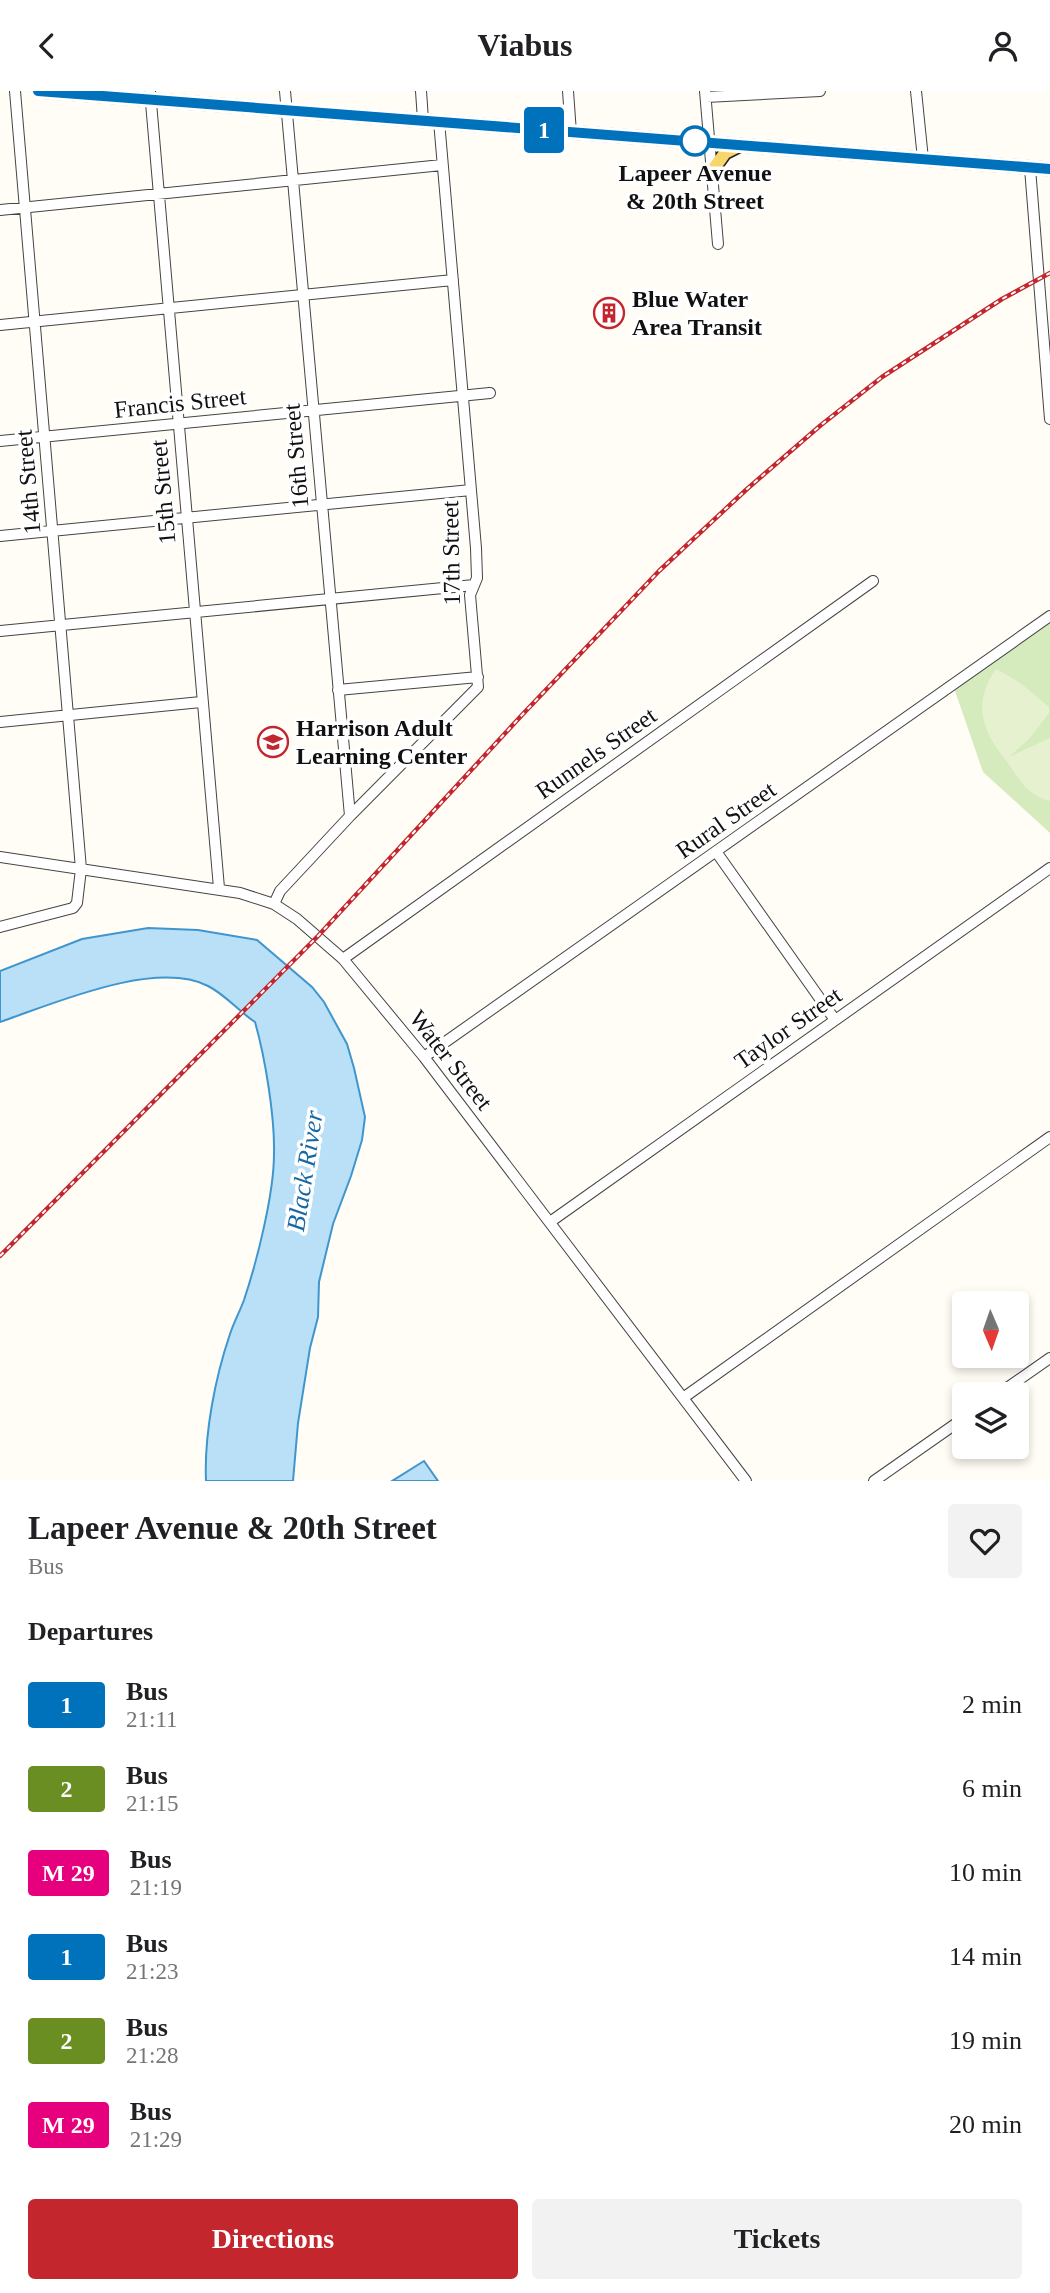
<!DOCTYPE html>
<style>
:root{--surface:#fff;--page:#f2f2f2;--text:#202124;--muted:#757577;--accent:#c4262e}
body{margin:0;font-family:"Times New Roman",serif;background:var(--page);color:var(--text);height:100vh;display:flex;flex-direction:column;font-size:26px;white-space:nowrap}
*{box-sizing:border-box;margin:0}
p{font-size:23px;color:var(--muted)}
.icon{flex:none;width:38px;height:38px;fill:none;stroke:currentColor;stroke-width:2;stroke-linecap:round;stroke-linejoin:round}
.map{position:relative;height:1390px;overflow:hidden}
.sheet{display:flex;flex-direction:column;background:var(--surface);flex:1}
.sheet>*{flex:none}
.badge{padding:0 14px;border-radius:5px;font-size:24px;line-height:46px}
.needle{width:46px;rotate:178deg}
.tools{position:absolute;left:952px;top:1200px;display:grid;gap:14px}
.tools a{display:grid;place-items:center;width:77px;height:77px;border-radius:7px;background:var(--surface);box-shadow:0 4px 10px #0003;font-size:35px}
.map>.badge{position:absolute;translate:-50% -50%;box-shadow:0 0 0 4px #fff}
h2{padding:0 28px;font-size:26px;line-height:63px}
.round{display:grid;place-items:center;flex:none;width:74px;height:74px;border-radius:7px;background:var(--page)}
.summary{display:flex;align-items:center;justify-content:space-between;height:119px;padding:0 28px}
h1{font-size:33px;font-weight:600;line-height:52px}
.action{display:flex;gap:14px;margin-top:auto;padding:14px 28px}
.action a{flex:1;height:80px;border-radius:7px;background:var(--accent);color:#fff;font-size:28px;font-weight:600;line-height:80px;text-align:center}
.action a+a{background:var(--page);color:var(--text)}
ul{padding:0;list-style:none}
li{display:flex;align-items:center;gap:21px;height:84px;padding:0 28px}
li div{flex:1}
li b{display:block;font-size:26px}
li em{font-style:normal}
li .badge{min-width:77px;font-weight:700;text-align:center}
header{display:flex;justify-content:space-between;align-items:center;height:91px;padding:0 28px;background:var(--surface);font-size:32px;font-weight:600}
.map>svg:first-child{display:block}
.green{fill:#d5ebbd}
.pitch{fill:#e6f2cf}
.water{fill:#b9e0f7;stroke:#3f96cf;stroke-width:2}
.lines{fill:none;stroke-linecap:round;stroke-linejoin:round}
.minor-casing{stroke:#444;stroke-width:12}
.major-casing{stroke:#222;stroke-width:15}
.minor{stroke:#fff;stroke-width:10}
.major{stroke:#f9d66b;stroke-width:12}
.rail-casing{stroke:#c4262e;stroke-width:4.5}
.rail{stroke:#fff;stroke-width:2;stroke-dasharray:5;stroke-linecap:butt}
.line-casing{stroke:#fff;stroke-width:16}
.line{stroke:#0072bc;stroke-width:10}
.stop-dot{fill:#fff;stroke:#0072bc;stroke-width:3.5}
.labels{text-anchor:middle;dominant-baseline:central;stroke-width:7;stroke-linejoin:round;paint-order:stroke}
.stop-label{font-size:24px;font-weight:bold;fill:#111;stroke:#fff}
.poi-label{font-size:24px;font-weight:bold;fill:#111;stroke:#fff;text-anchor:start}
.street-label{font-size:24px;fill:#111;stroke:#fff}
.water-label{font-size:26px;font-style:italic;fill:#1768a6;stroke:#fff}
</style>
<header><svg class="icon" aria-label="back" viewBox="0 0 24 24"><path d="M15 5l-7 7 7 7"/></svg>Viabus<svg class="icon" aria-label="person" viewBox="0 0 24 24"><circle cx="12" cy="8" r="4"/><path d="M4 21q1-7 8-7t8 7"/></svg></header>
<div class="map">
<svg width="1050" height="1390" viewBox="0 0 1050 1390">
<rect width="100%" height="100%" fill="#fffdf5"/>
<path class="green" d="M1050,528V742L983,681L954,597Z"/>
<path class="pitch" d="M996,578L1019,591L1049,616V622L1029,648L1009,666L1050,647V710C1023,702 1020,687 1004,667C981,638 973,611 996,578Z"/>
<path class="water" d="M148,837L198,839L257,849L312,896L324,911L347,953L354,977L365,1026L362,1049L351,1085L333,1133L319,1191L318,1226L310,1257L298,1332L293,1390H206C204,1344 215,1287 230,1243C234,1231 240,1220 244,1209C257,1170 274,1103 274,1063C275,1026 265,966 255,931C238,920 226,904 208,895C155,868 53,913 0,931V880L82,848Z
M424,1370L438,1390H392Z"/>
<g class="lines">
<g class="minor-casing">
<path id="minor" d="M150,0L219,797
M285,0L350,725
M421,0L423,29
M568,0L571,42
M705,0L718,153
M916,0L923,68
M706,6L820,0
M1030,77L1050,328
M0,119L442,74
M0,234L453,189
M0,350L490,302
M0,445L471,399
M0,540L474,494
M338,599L478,586
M0,631L201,611
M717,762L835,929
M0,766L240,802L274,813L297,828L343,868L424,966L746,1390
M274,813L280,800L350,725L478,596L470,504L477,487L476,457L439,30
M0,836L73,817L77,812L81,778L15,0
M343,868L873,490
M424,966L1050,525
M550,1131L1050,777
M997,1304L1050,1267
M683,1307L1050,1046
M874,1390L964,1327"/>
</g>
<g class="major-casing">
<path id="major" d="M38,0L1050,78
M712,80L725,62L739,55"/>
</g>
<use href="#minor" class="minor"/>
<use href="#major" class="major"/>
<g class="rail-casing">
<path id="rail" d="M0,1165L318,845L522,624L659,480L747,398L821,334L882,286L1002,208L1050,182"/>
</g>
<use href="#rail" class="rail"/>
</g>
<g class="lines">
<g class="line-casing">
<path id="line" d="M38,0L1050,78"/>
</g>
<use href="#line" class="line"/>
</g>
<defs>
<g id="building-ring" transform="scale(1.575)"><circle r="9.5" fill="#fff" stroke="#c4262e" stroke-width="1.5"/><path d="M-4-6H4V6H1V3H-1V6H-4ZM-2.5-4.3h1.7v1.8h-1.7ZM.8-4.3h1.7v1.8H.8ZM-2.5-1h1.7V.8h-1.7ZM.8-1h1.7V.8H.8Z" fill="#c4262e"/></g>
<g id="school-ring" transform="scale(1.575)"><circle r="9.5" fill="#fff" stroke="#c4262e" stroke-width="1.5"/><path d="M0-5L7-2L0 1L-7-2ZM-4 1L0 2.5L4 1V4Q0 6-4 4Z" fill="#c4262e"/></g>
</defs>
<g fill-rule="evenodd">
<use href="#building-ring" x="609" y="222"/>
<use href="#school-ring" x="273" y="651"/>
</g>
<circle class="stop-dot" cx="695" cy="50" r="14"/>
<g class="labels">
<g class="stop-label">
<text x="695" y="82">Lapeer Avenue<tspan x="695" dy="28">&amp; 20th Street</tspan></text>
</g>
<g class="poi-label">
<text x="632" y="208">Blue Water<tspan x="632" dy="28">Area Transit</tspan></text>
<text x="296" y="637">Harrison Adult<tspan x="296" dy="28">Learning Center</tspan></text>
</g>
<g class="street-label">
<text transform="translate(180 312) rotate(-6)">Francis Street</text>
<text transform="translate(296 365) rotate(-95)">16th Street</text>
<text transform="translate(28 391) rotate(-95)">14th Street</text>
<text transform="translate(163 401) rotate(-95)">15th Street</text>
<text transform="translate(451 462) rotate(-91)">17th Street</text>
<text transform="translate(596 662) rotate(-35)">Runnels Street</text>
<text transform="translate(726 729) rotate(-35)">Rural Street</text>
<text transform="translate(788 937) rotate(-35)">Taylor Street</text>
<text transform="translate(451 969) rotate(52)">Water Street</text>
</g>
<g class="water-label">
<text transform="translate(305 1080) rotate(-81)">Black River</text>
</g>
</g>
</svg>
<div class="tools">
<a><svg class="needle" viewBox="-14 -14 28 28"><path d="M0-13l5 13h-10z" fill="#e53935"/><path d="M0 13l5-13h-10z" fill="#757577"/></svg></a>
<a><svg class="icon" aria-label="layers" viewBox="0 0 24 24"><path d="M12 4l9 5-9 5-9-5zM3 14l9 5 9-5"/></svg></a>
</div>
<b class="badge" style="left:544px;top:39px;background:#0072bc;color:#fff">1</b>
</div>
<section class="sheet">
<div class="summary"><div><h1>Lapeer Avenue &amp; 20th Street</h1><p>Bus</p></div><a class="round"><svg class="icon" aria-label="heart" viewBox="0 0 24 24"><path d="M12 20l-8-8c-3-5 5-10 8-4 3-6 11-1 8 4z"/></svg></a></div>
<h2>Departures</h2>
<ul>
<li><span class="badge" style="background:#0072bc;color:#fff">1</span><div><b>Bus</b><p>21:11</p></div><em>2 min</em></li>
<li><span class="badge" style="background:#6b8e23;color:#fff">2</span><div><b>Bus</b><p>21:15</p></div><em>6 min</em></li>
<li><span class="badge" style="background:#e6007e;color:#fff">M 29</span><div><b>Bus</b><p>21:19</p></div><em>10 min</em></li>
<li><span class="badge" style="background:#0072bc;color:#fff">1</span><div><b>Bus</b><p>21:23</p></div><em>14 min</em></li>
<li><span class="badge" style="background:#6b8e23;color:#fff">2</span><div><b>Bus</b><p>21:28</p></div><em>19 min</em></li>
<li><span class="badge" style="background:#e6007e;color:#fff">M 29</span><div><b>Bus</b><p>21:29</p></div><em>20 min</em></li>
</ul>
<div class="action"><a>Directions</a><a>Tickets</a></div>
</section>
